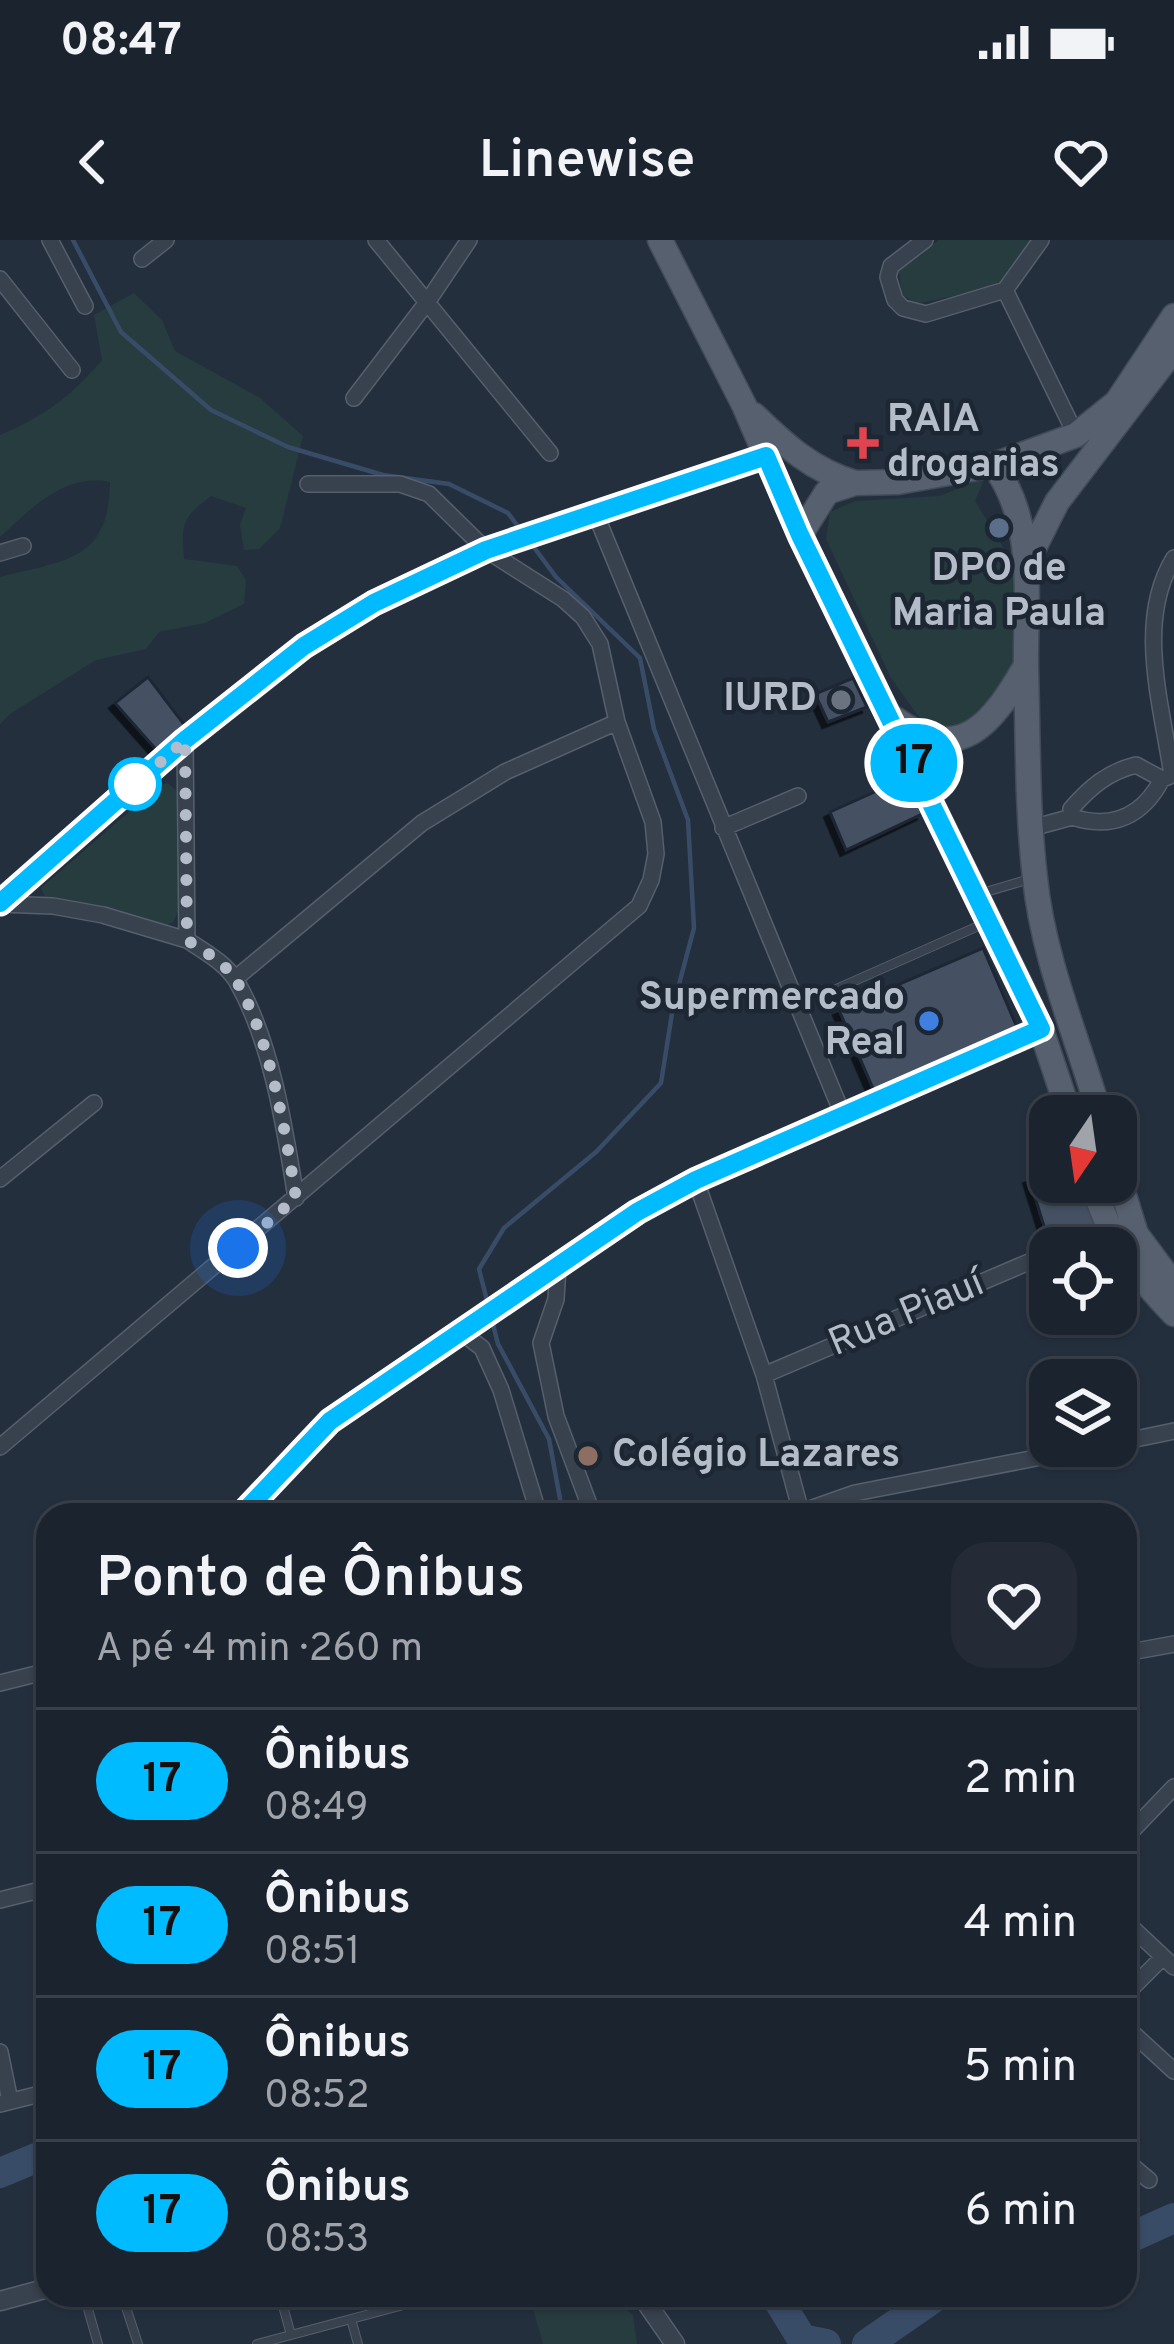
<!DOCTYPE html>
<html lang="pt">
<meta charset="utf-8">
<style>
:root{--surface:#1b232e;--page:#242b36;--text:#f1f3f6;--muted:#a0a4aa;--line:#39404a}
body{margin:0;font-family:Overpass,sans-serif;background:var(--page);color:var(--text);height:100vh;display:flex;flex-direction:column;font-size:45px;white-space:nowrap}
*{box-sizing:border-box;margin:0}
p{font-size:39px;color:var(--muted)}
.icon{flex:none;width:66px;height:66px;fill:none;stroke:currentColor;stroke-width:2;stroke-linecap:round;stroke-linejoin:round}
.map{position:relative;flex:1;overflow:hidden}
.sheet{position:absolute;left:36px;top:1263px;width:1101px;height:804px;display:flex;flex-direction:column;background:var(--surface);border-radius:36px;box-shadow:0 3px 9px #0004,0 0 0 3px var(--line)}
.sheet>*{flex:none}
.badge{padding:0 24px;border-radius:39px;font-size:42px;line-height:78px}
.needle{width:78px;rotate:193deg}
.fabs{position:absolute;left:1029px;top:855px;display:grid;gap:24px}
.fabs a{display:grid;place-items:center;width:108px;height:108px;border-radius:24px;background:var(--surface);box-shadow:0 3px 9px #0004,0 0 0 3px var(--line);font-size:60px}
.you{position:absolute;width:60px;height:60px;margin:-30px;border:9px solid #fff;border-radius:50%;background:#1a73e8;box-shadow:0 0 0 18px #1a73e833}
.map>.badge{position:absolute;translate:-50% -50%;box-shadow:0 0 0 6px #fff}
.round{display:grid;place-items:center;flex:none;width:126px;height:126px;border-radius:36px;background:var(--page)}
.overview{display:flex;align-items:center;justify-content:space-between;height:204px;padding:0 60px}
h1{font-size:57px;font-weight:600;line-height:90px}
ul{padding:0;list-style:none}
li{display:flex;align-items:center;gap:36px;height:144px;padding:0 60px;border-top:3px solid var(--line)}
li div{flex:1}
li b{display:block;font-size:45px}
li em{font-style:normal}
li .badge{min-width:132px;font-weight:700;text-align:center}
.status{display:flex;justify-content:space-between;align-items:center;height:84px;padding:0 60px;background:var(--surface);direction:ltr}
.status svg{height:33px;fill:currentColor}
header{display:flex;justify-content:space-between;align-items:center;height:156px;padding:0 60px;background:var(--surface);font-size:54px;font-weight:600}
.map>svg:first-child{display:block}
.green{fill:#263c3f}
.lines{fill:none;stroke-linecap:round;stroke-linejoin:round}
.stream{stroke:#394c67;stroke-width:4.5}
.river{stroke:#394c67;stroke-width:30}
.building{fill:#455162;stroke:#1f2835;stroke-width:3;filter:url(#shadow)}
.service-casing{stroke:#565f6c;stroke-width:10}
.minor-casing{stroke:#565f6c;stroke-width:18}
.tertiary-casing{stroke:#565f6c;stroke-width:21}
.primary-casing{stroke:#414a57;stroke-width:27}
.service{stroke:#38414e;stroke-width:8}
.minor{stroke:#38414e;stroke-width:15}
.tertiary{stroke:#38414e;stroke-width:18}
.primary{stroke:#56606e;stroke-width:24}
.line-casing{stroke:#fff;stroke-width:27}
.line{stroke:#0bf;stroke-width:18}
.walk{stroke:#b4bcc9;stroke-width:12;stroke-dasharray:0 21.6}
.health-dot{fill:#e0444e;stroke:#1d2633;stroke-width:4.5}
.service-dot{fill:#5c6f8a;stroke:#1d2633;stroke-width:4.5}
.worship-dot{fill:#6b7280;stroke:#1d2633;stroke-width:4.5}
.stop-dot{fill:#fff;stroke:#0bf;stroke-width:6}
.shop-dot{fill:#3f7fe0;stroke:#1d2633;stroke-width:4.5}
.education-dot{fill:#8d6e63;stroke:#1d2633;stroke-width:4.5}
.labels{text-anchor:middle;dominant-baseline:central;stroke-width:9;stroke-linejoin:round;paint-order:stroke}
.poi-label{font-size:39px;font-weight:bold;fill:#b4bcc9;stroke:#1d2633;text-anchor:start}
.street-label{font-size:39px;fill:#b4bcc9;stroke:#1d2633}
</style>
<div class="status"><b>08:47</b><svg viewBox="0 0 49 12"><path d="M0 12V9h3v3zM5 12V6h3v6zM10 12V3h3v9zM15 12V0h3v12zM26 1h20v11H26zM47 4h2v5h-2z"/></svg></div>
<header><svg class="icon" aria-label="back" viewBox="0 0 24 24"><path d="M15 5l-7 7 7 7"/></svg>Linewise<svg class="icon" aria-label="heart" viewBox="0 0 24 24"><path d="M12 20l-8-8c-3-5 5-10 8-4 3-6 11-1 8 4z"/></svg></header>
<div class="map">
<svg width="1174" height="2104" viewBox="0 0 1174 2104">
<defs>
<filter id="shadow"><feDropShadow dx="-5.5" dy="5.5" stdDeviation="0" flood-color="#0009"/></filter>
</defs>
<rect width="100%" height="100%" fill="#242f3e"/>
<path class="green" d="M939,0H1032L1007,38L995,47L916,64L902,54L899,31Z
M134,53L162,80L175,111L260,158L303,196L280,288L259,309L244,310L240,285L246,268L211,256C182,278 181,283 184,319L237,326L246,340L244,364L205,383L159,392L146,409L96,420L10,474L0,484V337C66,320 109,321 110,242C64,233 32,268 0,297V195C42,178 73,155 102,120L94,75Z
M985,237L975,261L1006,312L1022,313L1020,413L994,469L949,490L919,477L891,438L826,299L830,272L855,261L940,256Z
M168,543L180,554L179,670L173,682L162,688L115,671L74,661L46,660L41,648L160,545Z
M529,2055H608L633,2075L637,2104H543Z"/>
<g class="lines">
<path class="stream" d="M73,0L121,92L211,170L288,207L383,235L449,244L508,273L523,293
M530,302L556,337L640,418L654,489L688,580L694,688L673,767L661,843L596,912L504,988L479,1029L498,1104L549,1199L563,1275"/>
<path class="river" d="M0,1933L48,1913
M1125,2000L1174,1978
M775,2055L802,2099L826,2104
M867,2104L938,2055"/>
</g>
<path class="building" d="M148,437L189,491L160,514L115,463Z
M853,438L867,467L828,482L815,454Z
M908,537L922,574L846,610L830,572Z
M983,708L1019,792L875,853L839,770Z
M1050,932V942H1084L1097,985L1048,999L1029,938Z"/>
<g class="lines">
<g class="service-casing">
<path id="service" d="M979,654L1033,638
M825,754L983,684
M84,2055L98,2104
M122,2055L138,2104
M280,2055L291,2095
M351,2079L358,2104
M257,2104L441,2055"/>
</g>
<g class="minor-casing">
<path id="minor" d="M50,0L85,66
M376,0L550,213
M925,0L891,26L888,37L895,60L903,68L926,74L1005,50L1041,0
M142,19L166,0
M0,39L72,130
M1005,50L1076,195
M354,158L428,61L469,0
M596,275L844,878
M0,313L23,306
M185,500L187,700C204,711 227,724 237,742C272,803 285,889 296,958
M1172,535C1162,466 1135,381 1174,318
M1072,577C1113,590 1143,576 1162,539L1168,537
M723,588L798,556
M1032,588L1072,577L1071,569C1090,547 1108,532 1136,525L1162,539
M0,663L185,500L304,406L374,363L486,310L766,216
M0,664L53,666L103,675L187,700
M236,738L422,583L505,532L617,482
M0,939L94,863
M696,941L764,1135L801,1272
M1062,1008L1107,989
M558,1027L556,1059L541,1103L556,1176L593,1275
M461,1092L482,1108L501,1150L539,1275
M764,1135L1050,1013
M1116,1203L1174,1191
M0,1207L639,666L651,640L656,614L653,582L617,482L600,404L583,377L563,359L486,310L429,254L400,244H308
M801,1272L855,1253L1098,1206
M241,1275L330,1181L637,972L696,941L1041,789
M1125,1413L1174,1404
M0,1443L48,1431
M1125,1598L1174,1547
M0,1660L48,1648
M1125,1681L1174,1727
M1125,1755L1163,1717
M1125,1786L1174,1831
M0,1812L10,1861
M0,1864L48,1852
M1125,1920L1149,1940"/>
</g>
<g class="tertiary-casing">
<path id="tertiary" d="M641,2055L675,2104
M0,2061L48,2048"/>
</g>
<g class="primary-casing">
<path id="primary" d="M660,0L744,165L800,295L1020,744L1041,789L1070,876
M754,175C786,206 812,230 855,243
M994,225C1037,286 1025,358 1026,428C1028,498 1027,569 1035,638C1043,719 1078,799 1100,876
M800,295L827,252L855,243L898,242L994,225L1076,195L1117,162L1174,76
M1028,320L1057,262L1174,109
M895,479C961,527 993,482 1025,427
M1116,929L1136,994L1174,1045
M1092,942C1111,1002 1131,1029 1174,1074"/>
</g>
<use href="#service" class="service"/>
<use href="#minor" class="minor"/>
<use href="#tertiary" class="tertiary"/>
<use href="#primary" class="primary"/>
</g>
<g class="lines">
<g class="line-casing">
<path id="line" d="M0,663L185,500L304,406L374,363L486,310L766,216L800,295L1041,789L696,940L637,972L330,1181L241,1275"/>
</g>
<use href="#line" class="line"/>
<path class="walk" d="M135,544L124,555L185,500L187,700C204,711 227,724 237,742C271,801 285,891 296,958L238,1008"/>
</g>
<path class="health-dot" d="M857 185h12v12h12v12h-12v12h-12v-12h-12v-12h12z"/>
<circle class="service-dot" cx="999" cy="288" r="12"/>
<circle class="worship-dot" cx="841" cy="460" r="12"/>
<circle class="stop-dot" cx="135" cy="544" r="24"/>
<circle class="shop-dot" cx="929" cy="781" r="12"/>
<circle class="education-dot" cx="588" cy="1216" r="12"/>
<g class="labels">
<g class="poi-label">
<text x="887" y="181">RAIA<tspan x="887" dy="45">drogarias</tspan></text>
<text x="999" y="330" text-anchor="middle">DPO de<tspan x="999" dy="45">Maria Paula</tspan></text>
<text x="817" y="460" text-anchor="end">IURD</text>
<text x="905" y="759" text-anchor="end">Supermercado<tspan x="905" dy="45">Real</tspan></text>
<text x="612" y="1216">Colégio Lazares</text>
</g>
<g class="street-label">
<text transform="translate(907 1075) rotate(-23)">Rua Piauí</text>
</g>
</g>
</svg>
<div class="fabs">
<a><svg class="needle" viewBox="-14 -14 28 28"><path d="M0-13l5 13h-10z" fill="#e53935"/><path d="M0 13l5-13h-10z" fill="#a0a4aa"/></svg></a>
<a><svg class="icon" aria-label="locate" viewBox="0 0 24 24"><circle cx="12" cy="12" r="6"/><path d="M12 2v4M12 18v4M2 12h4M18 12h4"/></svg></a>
<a><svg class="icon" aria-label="layers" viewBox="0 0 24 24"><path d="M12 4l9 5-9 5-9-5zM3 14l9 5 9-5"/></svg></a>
</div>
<div class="you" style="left:238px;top:1008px"></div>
<b class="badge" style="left:914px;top:523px;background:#0bf;color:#111">17</b>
<section class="sheet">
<div class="overview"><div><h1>Ponto de Ônibus</h1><p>A pé · 4 min · 260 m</p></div><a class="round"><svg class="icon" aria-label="heart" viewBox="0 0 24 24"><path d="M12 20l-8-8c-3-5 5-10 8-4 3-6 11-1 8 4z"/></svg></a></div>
<ul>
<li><span class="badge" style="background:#0bf;color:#111">17</span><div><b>Ônibus</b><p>08:49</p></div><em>2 min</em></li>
<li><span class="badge" style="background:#0bf;color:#111">17</span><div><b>Ônibus</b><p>08:51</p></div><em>4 min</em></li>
<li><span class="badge" style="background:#0bf;color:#111">17</span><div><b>Ônibus</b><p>08:52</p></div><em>5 min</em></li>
<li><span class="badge" style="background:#0bf;color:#111">17</span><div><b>Ônibus</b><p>08:53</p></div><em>6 min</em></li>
</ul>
</section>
</div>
